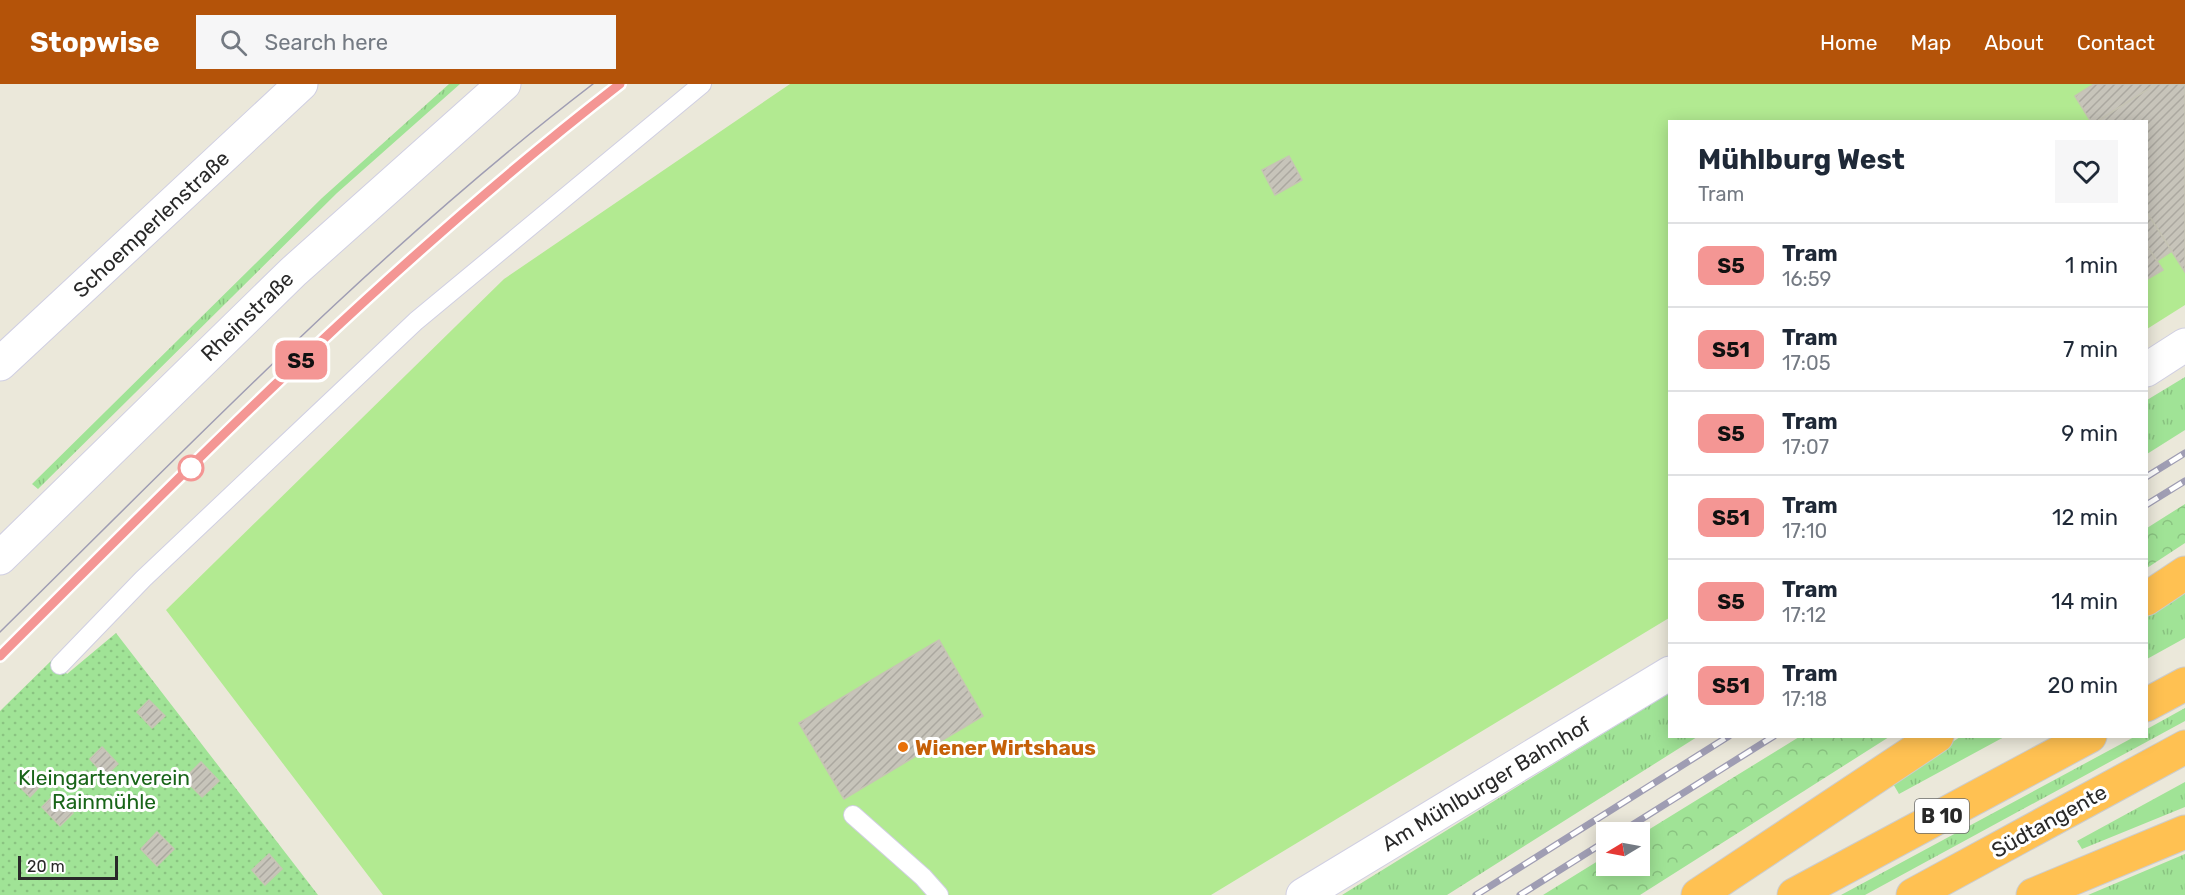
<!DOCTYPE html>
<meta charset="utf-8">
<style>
:root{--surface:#fff;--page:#f6f6f7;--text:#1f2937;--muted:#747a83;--line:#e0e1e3;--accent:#b45309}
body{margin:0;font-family:Rubik,sans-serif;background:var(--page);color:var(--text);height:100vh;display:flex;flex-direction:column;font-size:22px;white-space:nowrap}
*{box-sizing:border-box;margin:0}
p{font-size:20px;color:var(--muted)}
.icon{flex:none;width:33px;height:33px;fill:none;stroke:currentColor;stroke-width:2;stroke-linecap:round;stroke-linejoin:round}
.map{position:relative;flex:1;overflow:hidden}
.sheet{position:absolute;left:1668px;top:36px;width:480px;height:618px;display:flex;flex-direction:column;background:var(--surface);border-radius:0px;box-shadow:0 3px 15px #0003}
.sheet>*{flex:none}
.badge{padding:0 12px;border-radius:9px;font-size:21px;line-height:39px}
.needle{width:39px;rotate:260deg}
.tools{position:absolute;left:1596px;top:738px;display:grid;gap:12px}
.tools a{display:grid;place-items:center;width:54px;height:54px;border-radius:0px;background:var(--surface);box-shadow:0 3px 15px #0003;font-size:30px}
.scale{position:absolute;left:18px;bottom:15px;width:100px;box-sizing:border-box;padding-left:6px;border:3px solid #292929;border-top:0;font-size:16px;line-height:21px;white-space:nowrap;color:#292929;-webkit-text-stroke:4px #fff;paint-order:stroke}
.map>.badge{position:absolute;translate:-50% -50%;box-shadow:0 0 0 3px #fff}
.round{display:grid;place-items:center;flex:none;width:63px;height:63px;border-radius:0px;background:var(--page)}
.headline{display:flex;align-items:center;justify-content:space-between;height:102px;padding:0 30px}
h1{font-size:28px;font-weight:700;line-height:45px}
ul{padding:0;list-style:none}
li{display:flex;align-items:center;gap:18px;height:84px;padding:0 30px;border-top:2px solid var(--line)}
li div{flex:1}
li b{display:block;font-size:22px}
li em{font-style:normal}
li .badge{min-width:66px;font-weight:700;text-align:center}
header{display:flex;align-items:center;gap:36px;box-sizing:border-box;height:84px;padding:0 30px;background:var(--accent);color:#fff}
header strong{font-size:28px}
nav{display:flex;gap:33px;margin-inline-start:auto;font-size:21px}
.search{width:420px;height:54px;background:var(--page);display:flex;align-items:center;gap:15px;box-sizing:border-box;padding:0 21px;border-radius:0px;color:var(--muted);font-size:22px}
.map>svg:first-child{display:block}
.grass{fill:url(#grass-tufts)}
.forest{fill:url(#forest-crowns)}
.garden{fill:url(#garden-dots)}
.pitch{fill:#b2ea91}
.building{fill:url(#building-hatch);stroke:#c6c4b4;stroke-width:1.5}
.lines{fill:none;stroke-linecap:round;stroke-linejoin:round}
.lane-casing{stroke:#d0cfe2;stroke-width:20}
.street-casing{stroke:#d0cfe2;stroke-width:35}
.secondary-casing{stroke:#d0cfe2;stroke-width:35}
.highway-casing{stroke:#ccc;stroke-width:35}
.lane{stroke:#fff;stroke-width:18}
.street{stroke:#fff;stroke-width:33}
.secondary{stroke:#fff;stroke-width:33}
.highway{stroke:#ffc152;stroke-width:33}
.tram{stroke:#9f9db3;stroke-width:1.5}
.rail-casing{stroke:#9f9db3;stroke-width:7}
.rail{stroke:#fff;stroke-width:4.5;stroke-dasharray:14;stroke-linecap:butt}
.line-casing{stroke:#fff;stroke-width:14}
.line{stroke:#f49694;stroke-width:9}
.stop-dot{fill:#fff;stroke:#f49694;stroke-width:3}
.food-dot{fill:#e8710a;stroke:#fff;stroke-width:2}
.labels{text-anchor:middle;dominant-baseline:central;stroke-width:6;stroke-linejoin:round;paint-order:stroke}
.shield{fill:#fff;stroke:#696969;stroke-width:1.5}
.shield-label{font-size:20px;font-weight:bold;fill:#292929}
.street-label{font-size:21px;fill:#292929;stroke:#fff}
.food-label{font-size:21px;font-weight:bold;fill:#c56008;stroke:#fff;text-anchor:start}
.park-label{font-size:21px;fill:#196519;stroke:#fff}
</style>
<header>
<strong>Stopwise</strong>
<div class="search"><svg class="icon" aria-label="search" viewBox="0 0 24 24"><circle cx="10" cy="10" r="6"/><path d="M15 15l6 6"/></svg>Search here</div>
<nav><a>Home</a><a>Map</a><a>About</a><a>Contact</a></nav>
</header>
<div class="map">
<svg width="2185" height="811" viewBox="0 0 2185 811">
<defs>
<pattern id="grass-tufts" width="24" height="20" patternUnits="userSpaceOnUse" patternTransform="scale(1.5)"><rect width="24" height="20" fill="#a0e396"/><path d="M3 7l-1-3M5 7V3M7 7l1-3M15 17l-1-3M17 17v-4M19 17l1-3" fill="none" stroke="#8ac381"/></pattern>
<pattern id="forest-crowns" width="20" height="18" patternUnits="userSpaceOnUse" patternTransform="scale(1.5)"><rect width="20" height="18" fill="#a0e396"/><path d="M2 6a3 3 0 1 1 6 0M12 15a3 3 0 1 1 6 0" fill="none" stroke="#8ac381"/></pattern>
<pattern id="garden-dots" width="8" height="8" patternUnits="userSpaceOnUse" patternTransform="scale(1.5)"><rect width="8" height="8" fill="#a0e396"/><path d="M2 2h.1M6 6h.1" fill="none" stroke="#8ac381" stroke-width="1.8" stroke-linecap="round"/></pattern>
<pattern id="building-hatch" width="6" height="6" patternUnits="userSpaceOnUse" patternTransform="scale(1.5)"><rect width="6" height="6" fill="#c7c4ba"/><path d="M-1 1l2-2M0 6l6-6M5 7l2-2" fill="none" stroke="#aba8a0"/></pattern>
</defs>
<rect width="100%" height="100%" fill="#ebe8da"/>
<path class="grass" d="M449,0H460L337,109L38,405L32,400L322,114Z
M2185,293V346L2147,370V316Z
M2185,505V554L2147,575L2146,530Z
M1669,609L1670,652L1697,653L1447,811H1342Z
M2185,624V637L1865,811H1841L2134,653L2146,652L2147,645Z
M1960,653H2004L1899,710L1892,698Z
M2185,698V723L2082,765L2077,757Z
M2185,770V811H2088Z"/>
<path class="forest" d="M2185,420V459L2147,484V444Z
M1799,653H1889L1640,811H1543L1606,772V782H1640V751Z"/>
<path class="garden" d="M116,549L318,811H0V627L55,573L67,590Z"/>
<path class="pitch" d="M790,0H2185V221L2147,245L2146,38H1670L1669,534L1211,811H383L166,526L504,195Z"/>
<path class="building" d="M2094,0H2156L2096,38H2091L2075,12Z
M2156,0H2185V188L2146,127V38H2096Z
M1289,72L1302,96L1275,111L1262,86Z
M2146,127L2172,167L2157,177L2146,160Z
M2146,160L2163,186L2146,196Z
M939,556L983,632L844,715L799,639Z
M149,616L165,632L152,644L137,628Z
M102,663L118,680L105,692L90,675Z
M201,678L219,697L202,713L184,695Z
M27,686L42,700L30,713L16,699Z
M54,711L73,729L60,742L42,723Z
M157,748L174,765L157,782L141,765Z
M269,770L282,785L265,801L252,786Z"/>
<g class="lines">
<g class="lane-casing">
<path id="lane" d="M60,581L143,495L416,237L702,0
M853,731L923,793L939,811"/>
</g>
<g class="street-casing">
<path id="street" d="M0,280L301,0
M2146,286L2185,261
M1303,811L1670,589"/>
</g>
<g class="secondary-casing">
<path id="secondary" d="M0,474L293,188L504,0"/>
</g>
<g class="highway-casing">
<path id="highway" d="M2146,515L2185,489
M2146,621L2185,600
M1698,811L1937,652
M1794,811L2090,652
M1913,811L2185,663
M2033,811L2185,748"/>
</g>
<use href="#lane" class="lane"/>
<use href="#street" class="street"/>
<use href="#secondary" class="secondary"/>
<use href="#highway" class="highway"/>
<path class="tram" d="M0,548C191,360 379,164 593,0
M0,572C200,374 398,173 620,0"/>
<g class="rail-casing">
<path id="rail" d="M2146,393L2185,369
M2146,421L2185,397
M1621,748L1774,652
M1476,811L1729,652
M1520,811L1606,757"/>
</g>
<use href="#rail" class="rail"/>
</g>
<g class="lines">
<g class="line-casing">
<path id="line" d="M0,572C199,373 398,172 620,0"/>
</g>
<use href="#line" class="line"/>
</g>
<circle class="stop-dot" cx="191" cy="384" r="12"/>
<circle class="food-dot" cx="903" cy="663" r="6"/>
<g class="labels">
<rect class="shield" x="1915" y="715" width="54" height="34" rx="4.5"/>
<g class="shield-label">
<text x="1942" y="732">B 10</text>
</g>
<g class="street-label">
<text transform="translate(151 140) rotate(-43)">Schoemperlenstraße</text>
<text transform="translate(247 232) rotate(-44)">Rheinstraße</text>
<text transform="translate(1486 700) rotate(-31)">Am Mühlburger Bahnhof</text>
<text transform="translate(2049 737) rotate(-29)">Südtangente</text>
</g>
<g class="food-label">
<text x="915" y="663">Wiener Wirtshaus</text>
</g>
<g class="park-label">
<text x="104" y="693">Kleingartenverein<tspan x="104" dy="24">Rainmühle</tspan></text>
</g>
</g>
</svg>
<div class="tools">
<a><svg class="needle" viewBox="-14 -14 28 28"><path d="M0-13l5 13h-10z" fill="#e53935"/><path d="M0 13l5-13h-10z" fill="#747a83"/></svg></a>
</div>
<div class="scale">20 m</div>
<b class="badge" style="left:301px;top:276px;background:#f49694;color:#111">S5</b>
<section class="sheet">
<div class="headline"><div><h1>Mühlburg West</h1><p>Tram</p></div><a class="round"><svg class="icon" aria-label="heart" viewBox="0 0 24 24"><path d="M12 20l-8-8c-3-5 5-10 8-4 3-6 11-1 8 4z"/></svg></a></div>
<ul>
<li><span class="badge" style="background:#f49694;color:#111">S5</span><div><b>Tram</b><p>16:59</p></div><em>1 min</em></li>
<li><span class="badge" style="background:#f49694;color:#111">S51</span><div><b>Tram</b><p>17:05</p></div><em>7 min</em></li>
<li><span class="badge" style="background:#f49694;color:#111">S5</span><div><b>Tram</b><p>17:07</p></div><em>9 min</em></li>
<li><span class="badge" style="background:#f49694;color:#111">S51</span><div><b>Tram</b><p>17:10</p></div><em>12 min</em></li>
<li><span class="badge" style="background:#f49694;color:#111">S5</span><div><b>Tram</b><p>17:12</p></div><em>14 min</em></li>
<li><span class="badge" style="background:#f49694;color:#111">S51</span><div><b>Tram</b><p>17:18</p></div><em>20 min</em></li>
</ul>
</section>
</div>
